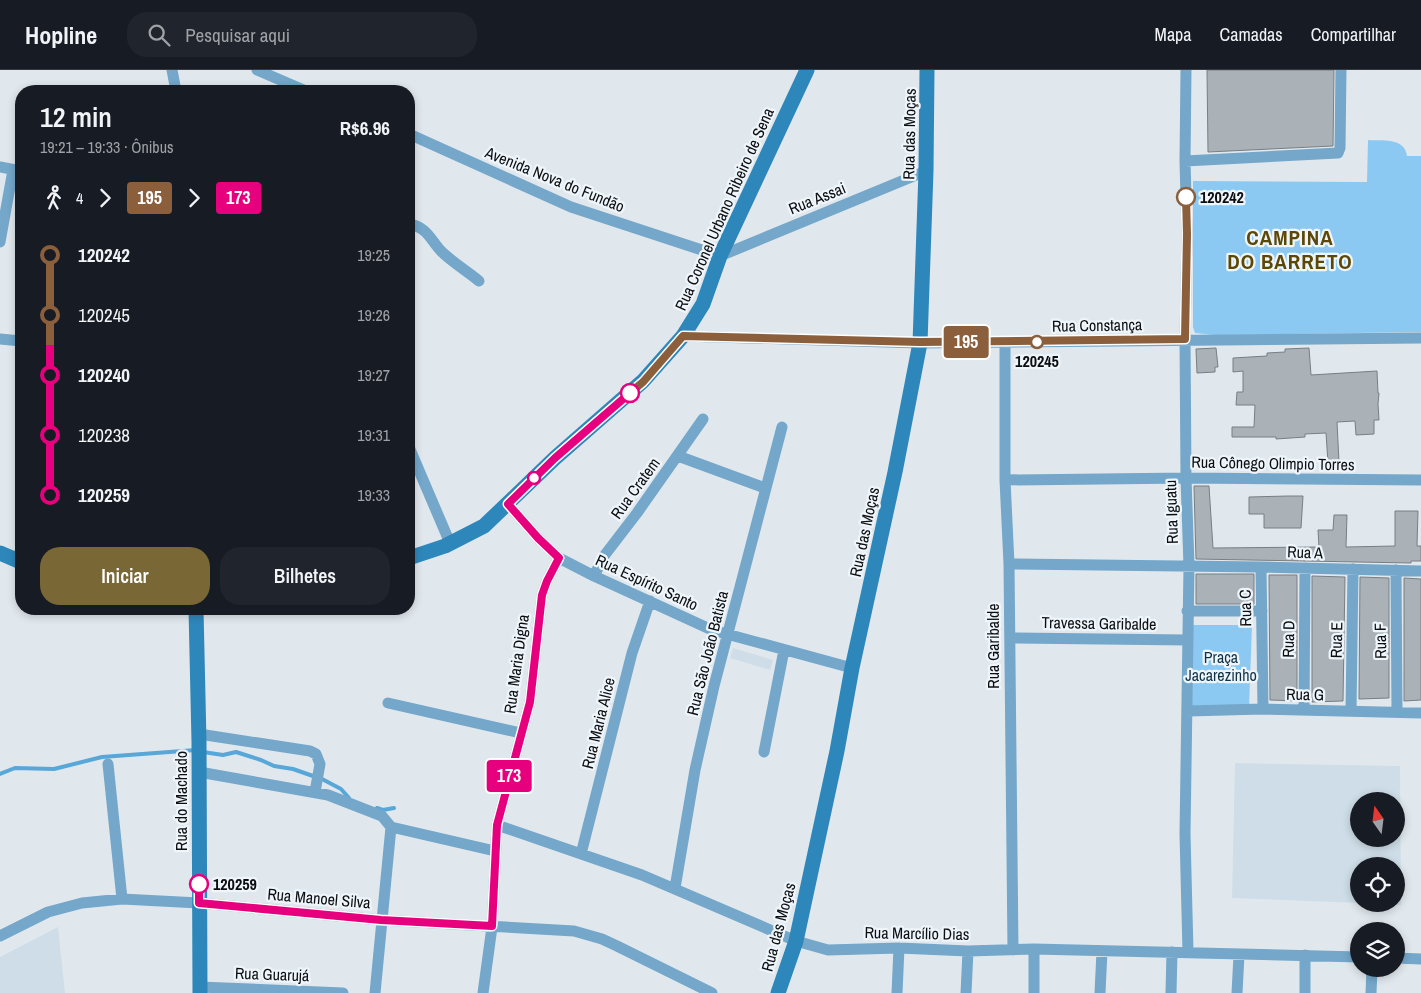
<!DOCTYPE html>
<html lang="pt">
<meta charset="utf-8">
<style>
:root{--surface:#171b24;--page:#20242c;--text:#f1f3f6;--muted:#9ea1a6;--line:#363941;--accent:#7a6736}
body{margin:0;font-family:"Archivo Narrow",sans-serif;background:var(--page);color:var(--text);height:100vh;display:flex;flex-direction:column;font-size:19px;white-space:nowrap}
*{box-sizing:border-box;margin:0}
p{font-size:16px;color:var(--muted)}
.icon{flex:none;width:28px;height:28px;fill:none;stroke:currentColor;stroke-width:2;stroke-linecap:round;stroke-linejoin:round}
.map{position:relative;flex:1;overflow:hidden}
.side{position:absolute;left:15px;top:15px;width:400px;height:530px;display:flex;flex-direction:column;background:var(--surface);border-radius:20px;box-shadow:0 2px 8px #0003}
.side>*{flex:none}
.badge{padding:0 10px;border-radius:4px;font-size:18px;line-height:32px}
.needle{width:32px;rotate:346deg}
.buttons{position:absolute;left:1350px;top:722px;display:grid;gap:10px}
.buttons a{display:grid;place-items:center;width:55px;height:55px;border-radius:50%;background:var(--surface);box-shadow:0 2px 8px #0003;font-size:25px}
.map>.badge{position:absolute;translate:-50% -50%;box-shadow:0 0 0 2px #fff}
.legs{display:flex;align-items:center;gap:8px;height:55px;padding:0 25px;font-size:16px}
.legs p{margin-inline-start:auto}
.summary{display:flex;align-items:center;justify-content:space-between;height:85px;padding:0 25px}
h1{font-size:28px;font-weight:600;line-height:38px}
.action{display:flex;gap:10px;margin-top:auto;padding:10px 25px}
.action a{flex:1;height:58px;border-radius:20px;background:var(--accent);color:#fff;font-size:20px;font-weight:600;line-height:58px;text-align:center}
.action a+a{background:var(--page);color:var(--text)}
ul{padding:0 25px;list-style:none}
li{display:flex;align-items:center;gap:18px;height:60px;font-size:19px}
li i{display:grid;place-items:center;width:8px;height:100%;margin:0 6px;background:currentColor}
li i::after{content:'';width:12px;height:12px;margin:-6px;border:4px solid;border-radius:50%;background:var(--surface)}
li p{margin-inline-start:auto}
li:first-child i{background:linear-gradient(#0000 50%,currentColor 0)}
li:last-child i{background:linear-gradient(currentColor 50%,#0000 0)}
header{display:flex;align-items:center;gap:30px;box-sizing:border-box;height:70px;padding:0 25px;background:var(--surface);border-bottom:1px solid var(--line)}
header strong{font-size:24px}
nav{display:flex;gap:28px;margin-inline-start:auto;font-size:18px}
.search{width:350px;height:45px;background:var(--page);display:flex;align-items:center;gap:12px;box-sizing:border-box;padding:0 18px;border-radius:20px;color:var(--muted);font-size:19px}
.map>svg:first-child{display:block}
.built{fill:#cedde7;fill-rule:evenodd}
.green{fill:#8bc9f3}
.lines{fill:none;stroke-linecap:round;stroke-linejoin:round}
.stream{stroke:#58a7d9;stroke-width:4}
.building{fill:#abb2b7;stroke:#787f83}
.street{stroke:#74a7ca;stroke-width:11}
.secondary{stroke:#2e87ba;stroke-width:15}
.line-1-casing{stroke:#fff;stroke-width:11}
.line-2-casing{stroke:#fff;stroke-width:11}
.line-1{stroke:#8b5e3c;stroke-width:8}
.line-2{stroke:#e6007e;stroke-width:8}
.stop-1-dot{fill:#fff;stroke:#8b5e3c;stroke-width:2.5}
.stop-2-dot{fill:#fff;stroke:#e6007e;stroke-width:2.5}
.labels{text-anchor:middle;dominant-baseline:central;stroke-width:4.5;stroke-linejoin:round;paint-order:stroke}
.street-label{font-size:16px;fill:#0c0e10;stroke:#eef5fb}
.stop-label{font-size:16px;font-weight:bold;fill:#0c0e10;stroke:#eef5fb;text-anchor:start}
.park-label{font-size:16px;fill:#0e3146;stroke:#eef5fb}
.district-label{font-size:21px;font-weight:bold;letter-spacing:1px;fill:#5c4707;stroke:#eef5fb}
</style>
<header>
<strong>Hopline</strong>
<div class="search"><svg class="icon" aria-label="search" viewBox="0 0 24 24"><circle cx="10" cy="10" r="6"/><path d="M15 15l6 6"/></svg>Pesquisar aqui</div>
<nav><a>Mapa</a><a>Camadas</a><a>Compartilhar</a></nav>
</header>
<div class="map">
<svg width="1421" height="923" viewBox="0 0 1421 923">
<rect width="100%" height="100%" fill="#e1e8ed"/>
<path class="built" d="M733,578L773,590L770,600L730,588Z
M1235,693L1400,696L1401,835L1378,834H1396V796H1359V833L1232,828ZM1396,731V769H1359V731Z
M58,857L65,923H0V887Z"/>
<path class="green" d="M1368,70C1381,71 1405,67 1407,86H1421V262L1215,265L1195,263L1193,257V111L1367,112Z
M1193,555H1252L1249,638H1191Z"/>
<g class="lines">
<path class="stream" d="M203,682L223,685L236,682L261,690L274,696L293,699L313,706
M0,704L15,698L54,699L102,687L196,680
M322,709L341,719L349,728
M377,738L383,740L394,738"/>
</g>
<path class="building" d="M1207,0H1334L1333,76L1208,82Z
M1216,278L1218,297H1215V302L1197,303L1196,279Z
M1309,278L1311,305L1377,301L1378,323H1379L1378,334L1379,350H1374V364L1356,365L1355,351L1337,352L1339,392L1328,393L1326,363L1305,364V367L1276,369V367H1232V357H1254L1255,335H1236L1237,322H1243V301L1233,302V288L1267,286V283L1285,282V279Z
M1194,416H1209L1213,478L1319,477L1318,460H1333L1334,445H1347L1346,477L1395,476V441H1418L1417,476H1421V491H1411V493L1196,489Z
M1288,426H1303L1301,458H1264V444H1249V427Z
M1196,504H1254V534H1196Z
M1269,505H1297V631L1270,630Z
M1312,506L1345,507L1343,631L1312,632Z
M1360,507L1389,508V628L1359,629Z
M1404,508L1421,509V630L1404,631Z"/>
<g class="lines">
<path class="street" d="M172,0L176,21
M257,0L306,21
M1186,0L1185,91L1187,164L1185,269L1186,408L1189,496L1185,764L1188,882
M409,64L571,137L720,186L926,101
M1185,91L1338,83L1340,78L1341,0
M0,97L21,101
M409,154C427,157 430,169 441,181C452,192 467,201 479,211
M0,172L13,100
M683,266L920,273L1421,268
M0,269L21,271
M1005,272V410L1009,494L1013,880
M409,377L450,473
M678,386L765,418
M1005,410L1186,408L1421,410
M508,434L538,468L559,488L594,506L712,560L852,598
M18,491L21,478
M1009,494L1261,497L1421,501
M1261,497L1263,639
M1396,500L1397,642
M594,506L604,486L637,443L703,349
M1187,541H1262
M1010,568L1187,570
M388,633L521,663
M1304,640L1305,498
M1188,641L1263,639L1421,643
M1351,641L1353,499
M199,664L310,681L316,684L320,694L315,722
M764,682L784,580
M108,694L122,829
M199,702L328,725L382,746L391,757
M497,755L642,805L796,871L828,880L899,878L968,881L1034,879L1359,887
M391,757L495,781
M581,784L632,583L650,531
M675,818L695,700L714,616L782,357
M0,866L48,842L82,833L122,829L199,833L381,850L574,861L602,869L617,876L712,923
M1396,888L1421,889
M200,917L343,923
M375,923L391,757
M483,923L492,857L497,755L530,632L542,525L547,511L559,488
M897,923L899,878
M966,923L968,881
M1034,923V879
M1100,923L1102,881
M1171,923L1172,882
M1237,923L1239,885
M1305,923V885
M1371,923L1372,899"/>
<path class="secondary" d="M0,483L21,492
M409,488L445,476L484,456L555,388L643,311L683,266L703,234L720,186L807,0
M196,539L199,672L200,923
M778,923L796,871L837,681L852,598L895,402L920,273L926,101L927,0"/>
</g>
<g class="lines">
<g class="line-1-casing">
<path id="line-1" d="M630,323L643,312L683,266L920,272L1185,269L1187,164L1186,127"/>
</g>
<g class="line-2-casing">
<path id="line-2" d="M199,814V833L381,850L492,856L497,755L530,632L542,525L547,511L559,488L538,468L508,434L555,388L630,323"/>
</g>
<use href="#line-1" class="line-1"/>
<use href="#line-2" class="line-2"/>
</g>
<g class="stop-1-dot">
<circle cx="1186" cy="127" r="9"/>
<circle cx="1037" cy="272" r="6"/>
</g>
<g class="stop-2-dot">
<circle cx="630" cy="323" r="9"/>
<circle cx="534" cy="408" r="6"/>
<circle cx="199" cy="814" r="9"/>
</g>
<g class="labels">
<g class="street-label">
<text transform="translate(909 64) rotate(-89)">Rua das Moças</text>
<text transform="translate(555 109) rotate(22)">Avenida Nova do Fundão</text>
<text transform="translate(817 128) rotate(-22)">Rua Assai</text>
<text transform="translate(724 139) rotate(-66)">Rua Coronel Urbano Ribeiro de Sena</text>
<text transform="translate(1097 255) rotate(-1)">Rua Constança</text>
<text transform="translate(1273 393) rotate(1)">Rua Cônego Olimpio Torres</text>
<text transform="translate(635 418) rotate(-54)">Rua Cratem</text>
<text transform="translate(1171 442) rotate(-92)">Rua Iguatu</text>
<text transform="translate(864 462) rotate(-78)">Rua das Moças</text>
<text transform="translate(1305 482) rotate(2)">Rua A</text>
<text transform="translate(647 512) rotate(25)">Rua Espírito Santo</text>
<text transform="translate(1245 538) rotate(-91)">Rua C</text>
<text transform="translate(1099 553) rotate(1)">Travessa Garibalde</text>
<text transform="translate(1288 569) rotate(-89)">Rua D</text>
<text transform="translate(1336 570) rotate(-89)">Rua E</text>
<text transform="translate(1380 571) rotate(-91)">Rua F</text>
<text transform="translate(993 576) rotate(-90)">Rua Garibalde</text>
<text transform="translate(707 583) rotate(-76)">Rua São João Batista</text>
<text transform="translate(516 594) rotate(-82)">Rua Maria Digna</text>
<text transform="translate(1305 624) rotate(1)">Rua G</text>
<text transform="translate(598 653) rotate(-76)">Rua Maria Alice</text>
<text transform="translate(181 731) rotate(-90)">Rua do Machado</text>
<text transform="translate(319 828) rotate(5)">Rua Manoel Silva</text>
<text transform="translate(778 857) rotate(-75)">Rua das Moças</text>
<text transform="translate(917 863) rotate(1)">Rua Marcílio Dias</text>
<text transform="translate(272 904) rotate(2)">Rua Guarujá</text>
</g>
<g class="stop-label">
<text x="1200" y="127">120242</text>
<text x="1037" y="291" text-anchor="middle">120245</text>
<text x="213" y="814">120259</text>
</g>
<g class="park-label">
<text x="1221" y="587">Praça<tspan x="1221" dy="18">Jacarezinho</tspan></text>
</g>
<g class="district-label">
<text x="1290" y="167">CAMPINA<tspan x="1290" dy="24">DO BARRETO</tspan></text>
</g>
</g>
</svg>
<div class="buttons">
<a><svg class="needle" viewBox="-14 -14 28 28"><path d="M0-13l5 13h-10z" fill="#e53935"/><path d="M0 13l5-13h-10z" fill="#9ea1a6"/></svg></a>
<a><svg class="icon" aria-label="locate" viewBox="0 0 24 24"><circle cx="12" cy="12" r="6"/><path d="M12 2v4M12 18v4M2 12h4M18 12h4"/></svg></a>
<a><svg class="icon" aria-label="layers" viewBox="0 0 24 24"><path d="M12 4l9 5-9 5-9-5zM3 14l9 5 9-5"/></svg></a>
</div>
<b class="badge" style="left:966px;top:272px;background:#8b5e3c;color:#fff">195</b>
<b class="badge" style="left:509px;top:706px;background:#e6007e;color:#fff">173</b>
<section class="side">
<div class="summary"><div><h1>12 min</h1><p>19:21 – 19:33 · Ônibus</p></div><b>R$6.96</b></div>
<div class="legs"><svg class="icon" aria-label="walk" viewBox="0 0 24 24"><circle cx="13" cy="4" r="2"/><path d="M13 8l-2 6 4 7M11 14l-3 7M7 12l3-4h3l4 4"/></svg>4<svg class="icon" aria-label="forward" viewBox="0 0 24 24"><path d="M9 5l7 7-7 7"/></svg><b class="badge" style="background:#8b5e3c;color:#fff">195</b><svg class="icon" aria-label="forward" viewBox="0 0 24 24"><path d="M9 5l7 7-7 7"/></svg><b class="badge" style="background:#e6007e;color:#fff">173</b></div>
<ul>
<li><i style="color:#8b5e3c"></i><b>120242</b><p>19:25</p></li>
<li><i style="color:#8b5e3c"></i><span>120245</span><p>19:26</p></li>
<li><i style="color:#e6007e"></i><b>120240</b><p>19:27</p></li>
<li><i style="color:#e6007e"></i><span>120238</span><p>19:31</p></li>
<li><i style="color:#e6007e"></i><b>120259</b><p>19:33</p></li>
</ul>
<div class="action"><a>Iniciar</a><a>Bilhetes</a></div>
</section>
</div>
